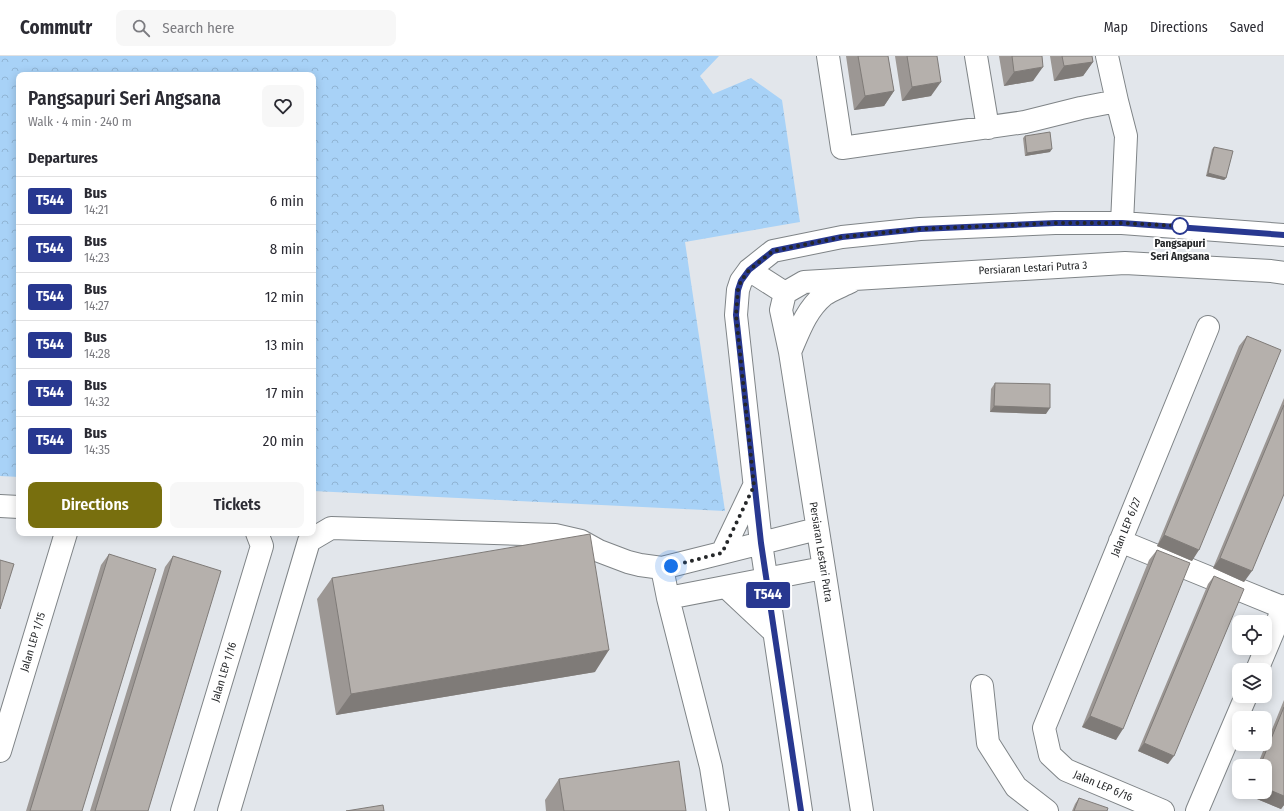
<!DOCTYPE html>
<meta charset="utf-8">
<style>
:root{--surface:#fff;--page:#f7f7f7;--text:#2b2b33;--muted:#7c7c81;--line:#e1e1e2;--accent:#786f0e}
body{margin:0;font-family:"Fira Sans Condensed",sans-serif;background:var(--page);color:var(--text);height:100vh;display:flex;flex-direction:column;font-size:15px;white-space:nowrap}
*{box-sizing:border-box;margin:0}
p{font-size:13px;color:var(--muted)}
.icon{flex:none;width:22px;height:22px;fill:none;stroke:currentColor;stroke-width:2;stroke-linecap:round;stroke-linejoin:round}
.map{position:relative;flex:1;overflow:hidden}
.side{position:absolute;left:16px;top:16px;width:300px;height:464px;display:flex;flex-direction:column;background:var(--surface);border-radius:8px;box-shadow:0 2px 10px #0003}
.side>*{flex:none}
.badge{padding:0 8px;border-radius:3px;font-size:14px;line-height:26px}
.fabs{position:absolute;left:1232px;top:559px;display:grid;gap:8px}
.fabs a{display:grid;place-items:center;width:40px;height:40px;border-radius:8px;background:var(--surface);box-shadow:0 2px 10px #0003;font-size:20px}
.you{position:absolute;width:20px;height:20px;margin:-10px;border:3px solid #fff;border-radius:50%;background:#1a73e8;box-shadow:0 0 0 6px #1a73e833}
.map>.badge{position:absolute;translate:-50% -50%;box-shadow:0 0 0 2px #fff}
h2{padding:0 12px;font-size:15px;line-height:36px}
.round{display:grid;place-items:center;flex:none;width:42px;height:42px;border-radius:8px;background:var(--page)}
.headline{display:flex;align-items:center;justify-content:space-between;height:68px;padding:0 12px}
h1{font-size:19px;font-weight:600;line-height:30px}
.button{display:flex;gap:8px;margin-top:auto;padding:8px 12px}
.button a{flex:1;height:46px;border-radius:8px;background:var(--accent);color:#fff;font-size:16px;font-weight:600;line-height:46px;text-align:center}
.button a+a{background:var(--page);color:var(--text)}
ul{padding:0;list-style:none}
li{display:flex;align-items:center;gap:12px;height:48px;padding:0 12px;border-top:1px solid var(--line)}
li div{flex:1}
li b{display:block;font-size:15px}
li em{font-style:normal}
li .badge{min-width:44px;font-weight:700;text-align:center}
header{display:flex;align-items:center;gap:24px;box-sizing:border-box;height:56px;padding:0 20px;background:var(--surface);border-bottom:1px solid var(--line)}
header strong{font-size:19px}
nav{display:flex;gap:22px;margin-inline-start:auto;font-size:14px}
.search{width:280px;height:36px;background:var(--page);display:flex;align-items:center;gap:10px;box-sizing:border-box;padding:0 14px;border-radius:8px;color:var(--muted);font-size:15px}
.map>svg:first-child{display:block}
.forest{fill:url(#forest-crowns)}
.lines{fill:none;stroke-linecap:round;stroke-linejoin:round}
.minor-casing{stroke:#7f8487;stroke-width:24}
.minor{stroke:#fff;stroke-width:22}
.wall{fill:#9c9794}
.shaded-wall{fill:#7f7b78}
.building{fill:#b5b0ac;stroke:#7f7b78}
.line-casing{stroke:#fff;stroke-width:9}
.line{stroke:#283890;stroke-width:6}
.walk{stroke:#252729;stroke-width:4;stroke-dasharray:0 7.2}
.stop-dot{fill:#fff;stroke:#283890;stroke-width:2}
.labels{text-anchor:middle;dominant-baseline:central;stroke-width:4;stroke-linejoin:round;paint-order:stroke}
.stop-label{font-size:11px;font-weight:bold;fill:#252729;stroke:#fff}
.street-label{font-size:11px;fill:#252729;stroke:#fff}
</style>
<header>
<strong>Commutr</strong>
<div class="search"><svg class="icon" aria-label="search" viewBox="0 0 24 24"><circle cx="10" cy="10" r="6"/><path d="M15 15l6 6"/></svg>Search here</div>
<nav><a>Map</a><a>Directions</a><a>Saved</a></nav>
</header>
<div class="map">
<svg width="1284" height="755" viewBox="0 0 1284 755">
<defs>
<pattern id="forest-crowns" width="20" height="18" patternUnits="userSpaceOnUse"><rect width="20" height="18" fill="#a8d2f7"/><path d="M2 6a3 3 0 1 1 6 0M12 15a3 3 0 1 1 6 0" fill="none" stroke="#90b4d4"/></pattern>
</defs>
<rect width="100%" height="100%" fill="#e2e6eb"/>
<path class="forest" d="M0,0H719L700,20L713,38L751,22L782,44L800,166L685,186L725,455L313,435V19H19V421L0,420Z"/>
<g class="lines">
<g class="minor-casing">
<path id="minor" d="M828,0L842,92L1025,66L1081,52L1117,45L1107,0
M976,0L988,72
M1117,45L1126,80L1122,167
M749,214L785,237
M785,237L781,254L790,296L862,755
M785,237L804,226L1125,207L1271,215L1284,217
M790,296C799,275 806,254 824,239C831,234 842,230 850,226
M0,450L19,451
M1120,485L1284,552
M722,497L754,430
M662,512L668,542L711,711L718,755
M726,531L773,575
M668,542L823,512
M1257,614L1284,550
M982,630L988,687L1016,731L1047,755
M0,695L66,477
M182,755L262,490L257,477
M229,755L309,485L331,472L555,479L581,485L599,495L628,506L640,509L662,512L817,473
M801,755L761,487L736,259L738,234L741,225L749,214L773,195L842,181L920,173L1055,167H1122L1284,179
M1163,755L1066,714L1050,699L1044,672L1208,271
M1197,755L1246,640"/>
</g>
<use href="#minor" class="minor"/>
</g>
<path class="wall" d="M846,0H888L894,35L884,50L854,54Z
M895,0H937L931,40L902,45Z
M999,0H1042L1033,25L1004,30Z
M1050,0H1092L1093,6L1083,20L1054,25Z
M1025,80L1050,96L1025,100L1023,82Z
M1214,91L1226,122L1224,124L1206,120L1212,93Z
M1247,280L1192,505L1157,490L1239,290Z
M995,327L1046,358L990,356L991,333Z
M1284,342V438L1244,526L1213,512Z
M1157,494L1116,684L1082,671L1149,504Z
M109,498L82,755H26L101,509Z
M173,500L148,755H90L165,511Z
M1214,520L1168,708L1138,695L1208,528Z
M332,522L595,616L336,659L317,543Z
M1284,644V749L1281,753L1245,738L1246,736H1265V710H1257Z
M559,723L686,755H546L545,744Z
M1079,742L1107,755H1072L1075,748Z"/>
<path class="shaded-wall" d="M1093,6L1083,20L1054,25L1064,10Z
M1043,11L1033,25L1004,30L1014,16Z
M941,26L931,40L902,45L912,31Z
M894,35L884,50L854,54L865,40Z
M1052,93L1050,96L1025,100L1027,97Z
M1208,117L1226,122L1224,124L1206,120Z
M994,350L1050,352L1046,358L990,356Z
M1164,479L1199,494L1192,505L1157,490Z
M1220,502L1252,515L1244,526L1213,512Z
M609,594L595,616L336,659L351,638Z
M1090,660L1123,673L1116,684L1082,671Z
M1144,687L1174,700L1168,708L1138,695Z
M1265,732L1284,740V749L1281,753L1245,738L1246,736H1265Z"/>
<path class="building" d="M858,0H888L894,35L865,40Z
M907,0H937L941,26L912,31Z
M1012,0H1042L1043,11L1014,16Z
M1062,0H1092L1093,6L1064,10Z
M1050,76L1052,93L1027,97L1025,80Z
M1214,91L1233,95L1226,122L1208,117Z
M1247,280L1281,294L1199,494L1164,479Z
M995,327L1050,328V352L994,350Z
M1284,349V438L1252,515L1220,502Z
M590,478L609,594L351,638L332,522Z
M1157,494L1190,507L1123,673L1090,660Z
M109,498L156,513L82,755H30Z
M173,500L221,515L148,755H95Z
M0,504L14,508L0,553Z
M1214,520L1244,533L1174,700L1144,687Z
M1284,651V740L1265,732V710H1260Z
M679,705L686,755H564L559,723Z
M1079,742L1108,752L1107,755H1074Z
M383,749L384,755H346Z"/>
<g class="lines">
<g class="line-casing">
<path id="line" d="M801,755L761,487L736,259L738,234L741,225L749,214L773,195L842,181L920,173L1055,167H1122L1284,179"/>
</g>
<use href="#line" class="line"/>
<path class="walk" d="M671,510L722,497L754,430L736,259L738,234L741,225L749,214L773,195L842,181L920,173L1055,167H1122L1180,170"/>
</g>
<circle class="stop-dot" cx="1180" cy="170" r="8"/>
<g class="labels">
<g class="stop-label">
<text x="1180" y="187">Pangsapuri<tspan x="1180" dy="13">Seri Angsana</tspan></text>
</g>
<g class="street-label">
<text transform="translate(1033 212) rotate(-3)">Persiaran Lestari Putra 3</text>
<text transform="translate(1126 471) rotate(-68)">Jalan LEP 6/27</text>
<text transform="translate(821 496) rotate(81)">Persiaran Lestari Putra</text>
<text transform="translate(33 586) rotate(-73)">Jalan LEP 1/15</text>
<text transform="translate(224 616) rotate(-73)">Jalan LEP 1/16</text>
<text transform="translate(1103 730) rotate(23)">Jalan LEP 6/16</text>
</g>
</g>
</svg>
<div class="fabs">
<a><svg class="icon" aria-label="locate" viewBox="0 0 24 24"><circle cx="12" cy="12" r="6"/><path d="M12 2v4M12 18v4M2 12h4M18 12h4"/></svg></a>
<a><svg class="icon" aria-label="layers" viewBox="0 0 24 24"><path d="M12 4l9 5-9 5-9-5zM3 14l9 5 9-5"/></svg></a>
<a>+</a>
<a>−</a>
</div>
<div class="you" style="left:671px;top:510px"></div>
<b class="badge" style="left:768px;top:539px;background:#283890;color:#fff">T544</b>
<section class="side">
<div class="headline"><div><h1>Pangsapuri Seri Angsana</h1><p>Walk · 4 min · 240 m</p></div><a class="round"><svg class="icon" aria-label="heart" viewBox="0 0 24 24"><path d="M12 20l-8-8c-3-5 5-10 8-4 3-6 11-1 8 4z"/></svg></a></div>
<h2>Departures</h2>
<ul>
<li><span class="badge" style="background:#283890;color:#fff">T544</span><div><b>Bus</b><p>14:21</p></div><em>6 min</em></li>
<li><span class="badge" style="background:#283890;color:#fff">T544</span><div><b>Bus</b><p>14:23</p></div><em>8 min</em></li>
<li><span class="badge" style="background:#283890;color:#fff">T544</span><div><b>Bus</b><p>14:27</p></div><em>12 min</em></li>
<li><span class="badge" style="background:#283890;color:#fff">T544</span><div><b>Bus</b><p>14:28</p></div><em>13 min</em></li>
<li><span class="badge" style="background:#283890;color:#fff">T544</span><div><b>Bus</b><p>14:32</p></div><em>17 min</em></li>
<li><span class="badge" style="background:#283890;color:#fff">T544</span><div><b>Bus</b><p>14:35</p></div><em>20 min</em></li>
</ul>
<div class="button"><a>Directions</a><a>Tickets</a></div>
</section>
</div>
